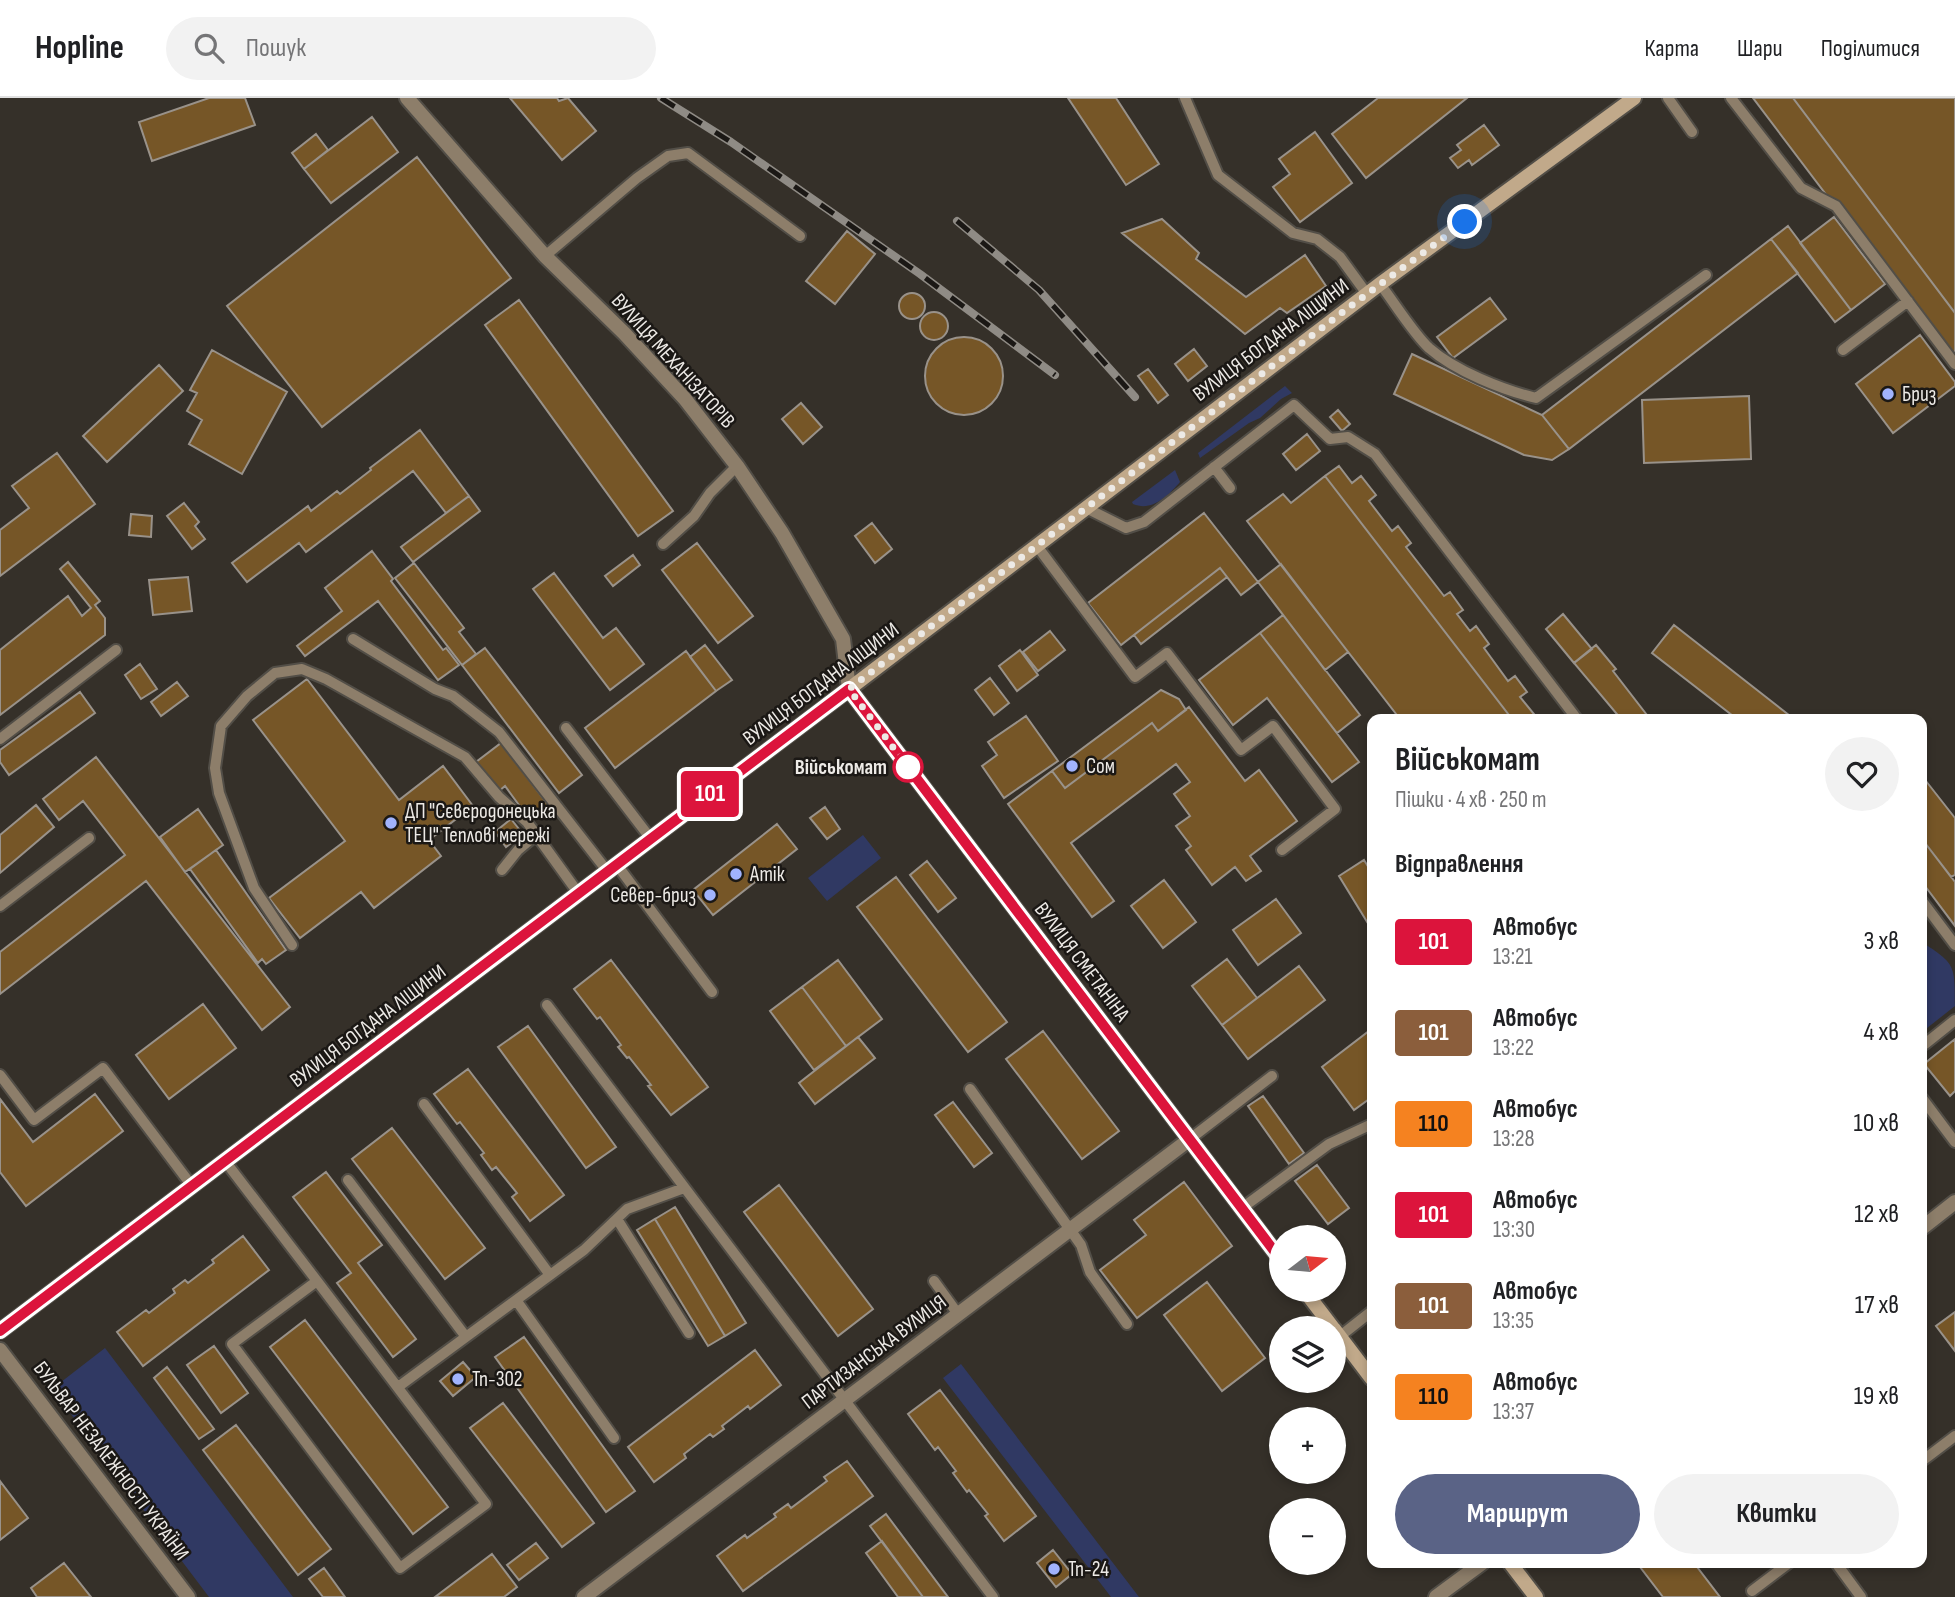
<!DOCTYPE html>
<html lang="uk">
<meta charset="utf-8">
<style>
:root{--surface:#fff;--page:#f2f2f2;--text:#202124;--muted:#757577;--line:#e0e0e0;--accent:#5a6386}
body{margin:0;font-family:"Sofia Sans Condensed",sans-serif;background:var(--page);color:var(--text);height:100vh;display:flex;flex-direction:column;font-size:26px;white-space:nowrap}
*{box-sizing:border-box;margin:0}
p{font-size:23px;color:var(--muted)}
.icon{flex:none;width:38px;height:38px;fill:none;stroke:currentColor;stroke-width:2;stroke-linecap:round;stroke-linejoin:round}
.map{position:relative;flex:1;overflow:hidden}
.side{position:absolute;left:1367px;top:616px;width:560px;height:854px;display:flex;flex-direction:column;background:var(--surface);border-radius:14px;box-shadow:0 4px 10px #0003}
.side>*{flex:none}
.badge{padding:0 14px;border-radius:5px;font-size:24px;line-height:46px}
.needle{width:46px;rotate:74deg}
.tools{position:absolute;left:1269px;top:1127px;display:grid;gap:14px}
.tools a{display:grid;place-items:center;width:77px;height:77px;border-radius:50%;background:var(--surface);box-shadow:0 4px 10px #0003;font-size:35px}
.you{position:absolute;width:35px;height:35px;margin:-18px;border:5px solid #fff;border-radius:50%;background:#1a73e8;box-shadow:0 0 0 10px #1a73e833}
.map>.badge{position:absolute;translate:-50% -50%;box-shadow:0 0 0 4px #fff}
h2{padding:0 28px;font-size:26px;line-height:63px}
.round{display:grid;place-items:center;flex:none;width:74px;height:74px;border-radius:37px;background:var(--page)}
.headline{display:flex;align-items:center;justify-content:space-between;height:119px;padding:0 28px}
h1{font-size:33px;font-weight:700;line-height:52px}
.action{display:flex;gap:14px;margin-top:auto;padding:14px 28px}
.action a{flex:1;height:80px;border-radius:42px;background:var(--accent);color:#fff;font-size:28px;font-weight:700;line-height:80px;text-align:center}
.action a+a{background:var(--page);color:var(--text)}
ul{padding:0;list-style:none}
li{display:flex;align-items:center;gap:21px;height:91px;padding:0 28px}
li div{flex:1}
li b{display:block;font-size:26px}
li em{font-style:normal}
li .badge{min-width:77px;font-weight:700;text-align:center}
header{display:flex;align-items:center;gap:42px;box-sizing:border-box;height:98px;padding:0 35px;background:var(--surface);border-bottom:2px solid var(--line)}
header strong{font-size:33px}
nav{display:flex;gap:38px;margin-inline-start:auto;font-size:24px}
.search{width:490px;height:63px;background:var(--page);display:flex;align-items:center;gap:18px;box-sizing:border-box;padding:0 24px;border-radius:38px;color:var(--muted);font-size:26px}
.map>svg:first-child{display:block}
.green{fill:#303963}
.building{fill:#765627;stroke:#99928a;stroke-width:2}
.lines{fill:none;stroke-linecap:round;stroke-linejoin:round}
.lane-casing{stroke:#524e47;stroke-width:14}
.street-casing{stroke:#524e47;stroke-width:18}
.secondary-casing{stroke:#524e47;stroke-width:18}
.lane{stroke:#8d7e6a;stroke-width:10}
.street{stroke:#8d7e6a;stroke-width:14}
.secondary{stroke:#c1a98a;stroke-width:14}
.rail-casing{stroke:#8f8b85;stroke-width:8}
.rail{stroke:#1b1815;stroke-width:5;stroke-dasharray:16;stroke-linecap:butt}
.line-casing{stroke:#fff;stroke-width:16}
.line{stroke:#dc143c;stroke-width:10}
.walk{stroke:#edeae6;stroke-width:7;stroke-dasharray:0 12.6}
.poi-dot{fill:#a1b3fd;stroke:#1b1815;stroke-width:2.5}
.stop-dot{fill:#fff;stroke:#dc143c;stroke-width:3.5}
.labels{text-anchor:middle;dominant-baseline:central;stroke-width:5;stroke-linejoin:round;paint-order:stroke}
.street-label{font-size:21px;fill:#edeae6;stroke:#1b1815}
.poi-label{font-size:21px;fill:#edeae6;stroke:#1b1815;text-anchor:start}
.stop-label{font-size:21px;font-weight:bold;fill:#edeae6;stroke:#1b1815;text-anchor:end}
</style>
<header>
<strong>Hopline</strong>
<div class="search"><svg class="icon" aria-label="search" viewBox="0 0 24 24"><circle cx="10" cy="10" r="6"/><path d="M15 15l6 6"/></svg>Пошук</div>
<nav><a>Карта</a><a>Шари</a><a>Поділитися</a></nav>
</header>
<div class="map">
<svg width="1955" height="1499" viewBox="0 0 1955 1499">
<rect width="100%" height="100%" fill="#353029"/>
<path class="green" d="M1285,288L1292,295L1281,301L1260,320L1249,325L1200,360L1198,355Z
M1175,372L1180,384C1168,398 1152,414 1133,406L1132,404Z
M863,737L881,760L827,803L808,780Z
M1922,844C1955,866 1955,866 1955,908L1922,934Z
M105,1250L293,1499H209L52,1291Z
M961,1266L1139,1499H1111L943,1280Z"/>
<path class="building" d="M209,0H245L255,27L152,63L139,24Z
M510,0H557L559,3L568,0L596,33L562,62Z
M1068,0H1116L1159,66L1126,87Z
M1378,0H1467L1366,80L1332,36Z
M1753,0H1793L1955,215V267Z
M1793,0H1955V215Z
M372,19L398,54L331,105L304,71Z
M1484,27L1499,47L1472,67L1469,62L1458,70L1450,60L1461,52L1457,47Z
M1315,34L1352,85L1300,124L1273,89L1290,76L1279,61Z
M316,36L328,52L304,71L292,55Z
M417,59L511,180L322,329L227,208Z
M1834,119L1885,186L1851,212L1800,145Z
M1162,121L1199,155L1196,161L1246,199L1305,157L1326,188L1287,215L1280,210L1245,236L1122,135Z
M1788,128L1851,212L1835,224L1771,141Z
M847,133L875,156L835,206L806,183Z
M1771,141L1798,175L1569,351L1542,317Z
M899 208a13 13 0 1 1 26 0a13 13 0 1 1-26 0Z
M1490,200L1506,221L1453,260L1437,239Z
M519,202L673,413L638,438L485,227Z
M920 228a14 14 0 1 1 28 0a14 14 0 1 1-28 0Z
M1920,237L1955,284V288L1893,335L1856,286Z
M925 278a39 39 0 1 1 78 0a39 39 0 1 1-78 0Z
M1194,251L1207,268L1188,283L1175,266Z
M212,252L287,294L242,376L189,346L202,322L187,313L197,295L190,292Z
M1412,256L1542,317L1569,351L1552,362L1524,357L1394,296Z
M159,267L183,293L107,364L83,338Z
M1148,271L1168,297L1158,305L1138,278Z
M1749,298L1751,361L1644,365L1642,302Z
M801,305L822,329L803,346L782,321Z
M1338,312L1350,326L1342,333L1330,319Z
M420,332L469,398L446,415L413,373L306,454L299,445L247,484L232,465L308,408L311,413L337,393L340,396L371,372L370,370Z
M1307,336L1320,353L1296,372L1283,356Z
M57,355L95,406L0,478V432L29,410L12,388Z
M1339,368L1352,385L1361,378L1376,397L1369,403L1392,433L1398,428L1411,445L1406,449L1444,498L1450,494L1463,512L1457,516L1470,533L1476,528L1489,546L1484,550L1508,583L1515,578L1527,594L1520,599L1538,621H1512L1325,378Z
M1325,378L1512,621H1400L1247,423L1283,396L1291,405Z
M469,398L480,413L413,464L401,449Z
M184,405L199,424L195,428L205,441L192,451L167,418Z
M1204,415L1258,484L1241,497L1220,470L1121,547L1088,505Z
M131,416L152,418L151,439L129,437Z
M872,425L892,451L875,465L855,438Z
M697,445L753,518L718,545L662,472Z
M372,453L393,481L391,483L443,552L446,550L459,567L438,582L378,503L305,558L297,548L342,513L325,490Z
M633,457L640,467L613,488L605,478Z
M68,464L100,503L95,507L105,520V537L0,617V552L68,498L82,518L91,510L60,471Z
M414,465L464,530L459,534L476,556L462,567L395,480Z
M1281,466L1348,554L1325,572L1258,484Z
M1220,470L1227,479L1141,546L1134,537Z
M554,475L603,540L616,530L644,566L610,592L533,491Z
M188,479L192,513L153,517L149,482Z
M1563,516L1592,551L1574,565L1546,531Z
M1283,517L1360,617L1337,635L1260,535Z
M1674,527L1794,621H1737L1652,555Z
M1050,533L1065,552L1038,573L1023,554Z
M1260,535L1359,664L1332,684L1267,600L1233,627L1199,582Z
M705,547L732,582L716,593L690,559Z
M1596,547L1616,571L1613,573L1650,621H1621L1574,565Z
M485,550L582,677L559,695L462,567Z
M1020,552L1038,577L1017,593L999,568Z
M686,553L716,593L615,670L585,630Z
M140,566L157,591L141,601L125,577Z
M990,580L1009,605L994,617L975,592Z
M307,581L399,702L443,668L473,708L429,742L441,758L374,810L361,794L300,840L269,800L345,743L253,622Z
M177,584L188,598L161,618L151,604Z
M1161,592L1179,601L1186,612L1158,633L1152,625L1065,690L1052,673Z
M80,594L95,615L9,677L0,664V652Z
M1189,609L1245,683L1259,672L1297,723L1250,758L1261,773L1246,783L1235,769L1212,787L1186,752L1191,748L1176,728L1190,718L1174,696L1190,684L1176,666L1071,745L1114,803L1092,819L1008,706L1052,673L1065,690L1152,625L1158,633Z
M1026,618L1058,663L1004,700L982,668L997,657L988,644Z
M501,645L549,708L530,722L505,688L499,693L476,664Z
M96,659L290,909L262,932L146,783L0,896V854L125,757L83,703L59,722L43,701Z
M1922,678L1955,720V777L1951,779L1922,741Z
M36,707L54,729L0,775V737Z
M825,709L840,731L827,741L810,720Z
M198,711L223,747L185,774L160,739Z
M511,721L523,736L506,749L495,734Z
M777,726L797,751L713,817L693,792Z
M1922,741L1955,784V828L1922,784Z
M216,752L286,852L266,866L262,861L258,865L190,771Z
M1364,762L1372,775V832L1339,778Z
M927,763L956,800L938,814L910,777Z
M896,779L1007,924L968,954L857,809Z
M1164,782L1196,824L1163,850L1131,808Z
M1276,801L1301,835L1258,867L1233,832Z
M1227,861L1257,900L1222,927L1192,888Z
M611,862L708,989L671,1017L648,988L651,987L629,959L627,960L618,949L621,947L600,919L597,921L574,891Z
M838,862L882,921L846,948L802,889Z
M1299,868L1325,902L1248,961L1222,927Z
M802,889L846,948L814,972L770,913Z
M203,906L236,950L169,1001L136,957Z
M528,928L616,1049L586,1070L498,949Z
M1043,933L1119,1033L1082,1061L1006,961Z
M1369,933L1372,937V999L1354,1012L1322,969Z
M858,939L875,960L815,1006L799,985Z
M1955,941V993L1950,998L1924,966Z
M468,971L564,1097L530,1123L512,1099L517,1095L496,1069L492,1072L481,1057L484,1055L460,1024L457,1026L434,996Z
M95,996L123,1033L26,1108L0,1074V1001L33,1044Z
M1263,998L1304,1055L1289,1066L1248,1008Z
M953,1004L992,1055L974,1069L935,1017Z
M392,1030L485,1150L445,1181L352,1061Z
M1317,1067L1349,1110L1328,1126L1295,1083Z
M326,1074L382,1147L358,1165L416,1241L393,1259L337,1185L351,1175L293,1099Z
M1184,1084L1232,1148L1137,1220L1100,1172L1146,1137L1134,1122Z
M779,1087L873,1211L838,1238L744,1114Z
M675,1109L746,1225L725,1238L655,1121Z
M655,1121L725,1238L708,1248L637,1132Z
M243,1138L269,1172L143,1268L117,1234L146,1212L149,1215L175,1195L173,1191L185,1182L188,1185L214,1165L212,1162Z
M1207,1184L1265,1260L1222,1293L1164,1217Z
M1955,1214V1253L1936,1228Z
M305,1222L448,1409L413,1436L270,1249Z
M524,1239L635,1393L606,1414L495,1259Z
M214,1248L248,1295L221,1315L187,1267Z
M755,1252L781,1287L750,1311L748,1308L722,1328L724,1331L713,1339L710,1336L684,1356L686,1360L654,1384L628,1349Z
M463,1264L476,1279L453,1298L440,1283Z
M167,1269L214,1331L199,1341L154,1280Z
M940,1292L1036,1418L1004,1443L985,1418L988,1416L969,1392L967,1394L953,1375L956,1373L938,1349L935,1352L908,1316Z
M503,1305L594,1425L562,1449L470,1330Z
M236,1327L331,1451L298,1477L203,1352Z
M847,1363L873,1398L743,1493L717,1458L745,1437L747,1440L776,1419L774,1416L788,1406L791,1410L827,1383L824,1379Z
M0,1383L28,1420L0,1442Z
M886,1416L948,1499H923L870,1428Z
M882,1443L923,1499H898L866,1455Z
M536,1445L548,1460L519,1482L507,1467Z
M1053,1452L1072,1476L1056,1489L1037,1465Z
M492,1456L517,1489L504,1499H435Z
M64,1465L91,1499H37L31,1490Z
M1637,1465H1694L1720,1499H1663Z
M324,1470L345,1499H323L309,1481Z"/>
<g class="lines">
<g class="lane-casing">
<path id="lane" d="M1185,0L1218,77L1293,135L1317,141L1340,159L1367,196
M1668,0L1692,34
M1731,0L1801,90L1836,108L1955,266
M545,158L637,80L668,58L688,55L800,138
M1380,186C1394,204 1413,235 1429,250C1455,273 1503,292 1536,300L1706,177
M1843,252L1908,203
M1214,369L1230,390
M1086,410L1126,430L1144,424L1294,307L1330,341L1348,339L1375,356L1577,621
M663,446L694,418L710,395L737,368
M1037,448L1135,579L1167,555L1241,652L1273,628L1335,711L1282,752
M353,541L435,591L453,598L499,634L608,774
M566,630L651,741
M0,641L116,552
M617,767L712,894
M502,772L518,752L536,737
M1922,803L1955,847
M0,808L89,740
M292,847L254,790L219,695L215,670L221,628L247,598L275,575L302,571L326,581L465,659L499,699L527,724L579,796
M547,907L993,1499
M1925,946L1955,922
M0,977L34,1022L103,970L192,1088
M970,991L1081,1147L1090,1174L1127,1226
M1922,1000L1955,1044
M424,1006L550,1177
M1190,1041L1272,978
M225,1063L317,1183L232,1246L400,1470L486,1406L317,1183
M348,1082L466,1239
M1242,1110L1329,1046L1372,1026
M617,1121L689,1235
M934,1183L958,1216
M516,1202L614,1340
M1339,1239L1372,1213
M398,1289L584,1152L627,1111L684,1090
M1922,1363L1955,1338
M1836,1465L1861,1499
M1752,1493L1789,1465"/>
</g>
<g class="street-casing">
<path id="street" d="M407,0L545,158L624,235L685,301L737,368L782,435L843,541L849,591
M1922,1130L1955,1104
M0,1252L188,1499
M584,1499L1190,1041
M1436,1499L1482,1465"/>
</g>
<g class="secondary-casing">
<path id="secondary" d="M849,591L1281,1162
M1304,1192L1333,1230
M1334,1231L1372,1281
M0,1233L849,591L1380,186L1634,0
M1510,1465L1536,1499"/>
</g>
<use href="#lane" class="lane"/>
<use href="#street" class="street"/>
<use href="#secondary" class="secondary"/>
<g class="rail-casing">
<path id="rail" d="M661,0L731,44L920,176L1055,277
M957,123L1039,192L1135,299"/>
</g>
<use href="#rail" class="rail"/>
</g>
<g class="lines">
<g class="line-casing">
<path id="line" d="M0,1233L849,591L1281,1162"/>
</g>
<use href="#line" class="line"/>
<path class="walk" d="M908,669L849,591L1348,210L1465,124"/>
</g>
<g class="poi-dot">
<circle cx="1888" cy="296" r="7"/>
<circle cx="1072" cy="668" r="7"/>
<circle cx="391" cy="725" r="7"/>
<circle cx="736" cy="776" r="7"/>
<circle cx="710" cy="797" r="7"/>
<circle cx="458" cy="1281" r="7"/>
<circle cx="1054" cy="1471" r="7"/>
</g>
<circle class="stop-dot" cx="908" cy="669" r="14"/>
<g class="labels">
<g class="street-label">
<text transform="translate(1271 242) rotate(-37)">ВУЛИЦЯ БОГДАНА ЛІЩИНИ</text>
<text transform="translate(673 263) rotate(48)">ВУЛИЦЯ МЕХАНІЗАТОРІВ</text>
<text transform="translate(821 586) rotate(-37)">ВУЛИЦЯ БОГДАНА ЛІЩИНИ</text>
<text transform="translate(1082 864) rotate(53)">ВУЛИЦЯ СМЕТАНІНА</text>
<text transform="translate(368 928) rotate(-37)">ВУЛИЦЯ БОГДАНА ЛІЩИНИ</text>
<text transform="translate(874 1254) rotate(-37)">ПАРТИЗАНСЬКА ВУЛИЦЯ</text>
<text transform="translate(111 1363) rotate(53)">БУЛЬВАР НЕЗАЛЕЖНОСТІ УКРАЇНИ</text>
</g>
<g class="poi-label">
<text x="1902" y="296">Бриз</text>
<text x="1086" y="668">Сом</text>
<text x="405" y="713">ДП "Сєвєродонецька<tspan x="405" dy="24">ТЕЦ" Теплові мережі</tspan></text>
<text x="750" y="776">Атік</text>
<text x="696" y="797" text-anchor="end">Север-бриз</text>
<text x="472" y="1281">Тп-302</text>
<text x="1068" y="1471">Тп-24</text>
</g>
<g class="stop-label">
<text x="887" y="669">Військомат</text>
</g>
</g>
</svg>
<div class="tools">
<a><svg class="needle" viewBox="-14 -14 28 28"><path d="M0-13l5 13h-10z" fill="#e53935"/><path d="M0 13l5-13h-10z" fill="#757577"/></svg></a>
<a><svg class="icon" aria-label="layers" viewBox="0 0 24 24"><path d="M12 4l9 5-9 5-9-5zM3 14l9 5 9-5"/></svg></a>
<a>+</a>
<a>−</a>
</div>
<div class="you" style="left:1465px;top:124px"></div>
<b class="badge" style="left:710px;top:696px;background:#dc143c;color:#fff">101</b>
<section class="side">
<div class="headline"><div><h1>Військомат</h1><p>Пішки · 4 хв · 250 m</p></div><a class="round"><svg class="icon" aria-label="heart" viewBox="0 0 24 24"><path d="M12 20l-8-8c-3-5 5-10 8-4 3-6 11-1 8 4z"/></svg></a></div>
<h2>Відправлення</h2>
<ul>
<li><span class="badge" style="background:#dc143c;color:#fff">101</span><div><b>Автобус</b><p>13:21</p></div><em>3 хв</em></li>
<li><span class="badge" style="background:#8b5e3c;color:#fff">101</span><div><b>Автобус</b><p>13:22</p></div><em>4 хв</em></li>
<li><span class="badge" style="background:#f58220;color:#111">110</span><div><b>Автобус</b><p>13:28</p></div><em>10 хв</em></li>
<li><span class="badge" style="background:#dc143c;color:#fff">101</span><div><b>Автобус</b><p>13:30</p></div><em>12 хв</em></li>
<li><span class="badge" style="background:#8b5e3c;color:#fff">101</span><div><b>Автобус</b><p>13:35</p></div><em>17 хв</em></li>
<li><span class="badge" style="background:#f58220;color:#111">110</span><div><b>Автобус</b><p>13:37</p></div><em>19 хв</em></li>
</ul>
<div class="action"><a>Маршрут</a><a>Квитки</a></div>
</section>
</div>
